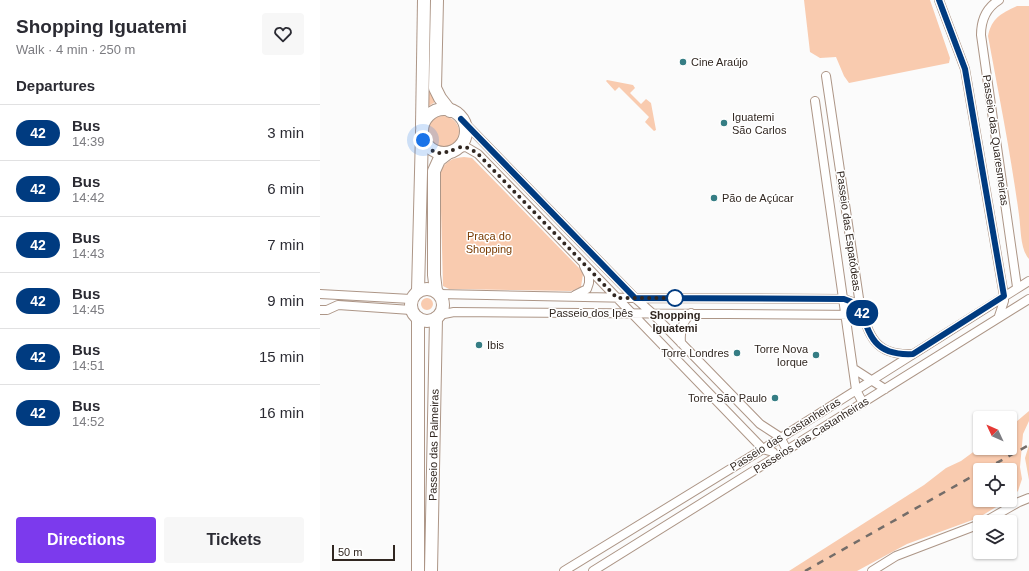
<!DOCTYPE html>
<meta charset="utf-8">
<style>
:root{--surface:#fff;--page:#f7f7f7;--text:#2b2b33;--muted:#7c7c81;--line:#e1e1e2;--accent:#7c3aed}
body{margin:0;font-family:Arial,sans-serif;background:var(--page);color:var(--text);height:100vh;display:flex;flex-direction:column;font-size:15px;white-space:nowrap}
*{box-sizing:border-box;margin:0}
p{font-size:13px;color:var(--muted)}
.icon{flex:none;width:22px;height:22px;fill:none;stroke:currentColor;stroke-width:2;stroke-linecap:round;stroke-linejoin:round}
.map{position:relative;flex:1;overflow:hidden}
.side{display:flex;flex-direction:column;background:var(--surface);width:320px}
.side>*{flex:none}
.badge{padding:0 8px;border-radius:13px;font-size:14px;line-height:26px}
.needle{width:26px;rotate:314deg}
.buttons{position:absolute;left:653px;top:411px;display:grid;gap:8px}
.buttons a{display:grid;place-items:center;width:44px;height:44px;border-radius:4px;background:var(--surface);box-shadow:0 1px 3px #0004;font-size:20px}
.scale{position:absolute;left:12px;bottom:10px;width:63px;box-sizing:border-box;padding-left:4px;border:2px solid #312721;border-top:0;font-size:11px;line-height:14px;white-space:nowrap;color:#312721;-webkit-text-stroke:3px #fff;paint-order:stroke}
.you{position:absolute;width:20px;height:20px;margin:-10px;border:3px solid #fff;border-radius:50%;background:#1a73e8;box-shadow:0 0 0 6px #1a73e833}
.map>.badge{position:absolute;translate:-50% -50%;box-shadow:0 0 0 2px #fff}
h2{padding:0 16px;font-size:15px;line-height:36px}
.round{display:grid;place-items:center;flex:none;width:42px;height:42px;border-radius:4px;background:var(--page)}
.head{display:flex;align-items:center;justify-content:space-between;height:68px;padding:0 16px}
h1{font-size:19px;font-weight:700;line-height:30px}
.action{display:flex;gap:8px;margin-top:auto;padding:8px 16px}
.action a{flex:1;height:46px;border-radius:4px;background:var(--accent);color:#fff;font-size:16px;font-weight:700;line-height:46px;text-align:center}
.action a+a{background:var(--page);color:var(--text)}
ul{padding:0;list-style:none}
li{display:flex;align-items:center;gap:12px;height:56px;padding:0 16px;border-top:1px solid var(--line)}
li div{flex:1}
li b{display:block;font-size:15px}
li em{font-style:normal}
li .badge{min-width:44px;font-weight:700;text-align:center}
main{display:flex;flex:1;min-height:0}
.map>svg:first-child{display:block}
.green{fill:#f9cbaf}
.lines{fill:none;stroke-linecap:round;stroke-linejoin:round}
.street-casing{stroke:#ad9687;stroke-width:10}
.secondary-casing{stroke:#ad9687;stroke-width:14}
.street{stroke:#fff;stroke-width:8}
.secondary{stroke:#fff;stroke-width:12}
.rail{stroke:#746d69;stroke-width:2.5;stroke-dasharray:7 7;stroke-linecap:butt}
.line-casing{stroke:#fff;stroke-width:9}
.line{stroke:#003b80;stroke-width:6}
.walk{stroke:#312721;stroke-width:4;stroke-dasharray:0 7.2}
.poi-dot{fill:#357d84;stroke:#fff;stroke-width:1.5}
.stop-dot{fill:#fff;stroke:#003b80;stroke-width:2}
.labels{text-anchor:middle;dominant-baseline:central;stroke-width:3;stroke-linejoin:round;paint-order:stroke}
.poi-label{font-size:11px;fill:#312721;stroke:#fff;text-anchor:start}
.street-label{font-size:11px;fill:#312721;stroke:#fff}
.park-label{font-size:11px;fill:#793b02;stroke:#fff}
.stop-label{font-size:11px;font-weight:bold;fill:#312721;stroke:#fff}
</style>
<main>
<section class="side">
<div class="head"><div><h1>Shopping Iguatemi</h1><p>Walk · 4 min · 250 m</p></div><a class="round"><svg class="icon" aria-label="heart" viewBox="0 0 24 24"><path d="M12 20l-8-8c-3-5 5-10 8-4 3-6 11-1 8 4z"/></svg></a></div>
<h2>Departures</h2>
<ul>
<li><span class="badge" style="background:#003b80;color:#fff">42</span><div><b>Bus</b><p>14:39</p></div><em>3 min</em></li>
<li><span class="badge" style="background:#003b80;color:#fff">42</span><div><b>Bus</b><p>14:42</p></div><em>6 min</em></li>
<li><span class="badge" style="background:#003b80;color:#fff">42</span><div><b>Bus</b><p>14:43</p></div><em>7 min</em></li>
<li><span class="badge" style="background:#003b80;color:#fff">42</span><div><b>Bus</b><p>14:45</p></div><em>9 min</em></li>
<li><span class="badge" style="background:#003b80;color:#fff">42</span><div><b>Bus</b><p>14:51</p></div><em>15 min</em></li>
<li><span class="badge" style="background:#003b80;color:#fff">42</span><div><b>Bus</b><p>14:52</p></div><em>16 min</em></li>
</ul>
<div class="action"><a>Directions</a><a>Tickets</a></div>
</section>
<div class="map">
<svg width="709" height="571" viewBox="0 0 709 571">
<rect width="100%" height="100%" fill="#fbfbfb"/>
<path class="green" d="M108,0H111L110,89L115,102L106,108Z
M484,0H610L630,58L629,63L529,83L524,76L516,57L500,58L490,52Z
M697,6H709V259C700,249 701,228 699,215C691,155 679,96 668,36C672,18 680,14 697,6Z
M287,80L313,85L315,88L310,93L321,104L326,99L331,103L336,130L334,131L325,122L329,117L299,87L295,91L286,81Z
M107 132a16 16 0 1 1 32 0a16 16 0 1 1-32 0Z
M144,157L152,158L260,269L263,274L261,287L251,291L129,289L123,286L120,173C125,161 132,158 144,157Z
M101 304a6 6 0 1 1 12 0a6 6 0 1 1-12 0Z
M709,411V421L703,434L700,467L702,479L698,491L690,498V470H660V500H687L686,501L658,518L587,544L537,571H469L604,485L626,468L641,461L660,447L690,448V427Z
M709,445V480L705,458Z"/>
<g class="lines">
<g class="street-casing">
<path id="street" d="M619,0L645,69L684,296V301L679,316
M679,0C666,8 661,20 661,35L697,287
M506,76L540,305C549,336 555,356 592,354
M495,101L536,390L543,403
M141,119L315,298L332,313L440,424L460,437L467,450
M138,148L146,147L158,154L443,449L453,452L456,457
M0,294L91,299
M119,294L315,298L524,299L540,305
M255,295L267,289L269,283V276L264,266
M0,310H7L18,305L91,310
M119,315L134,312L543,315
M361,343C360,330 362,323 371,313
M534,369L565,389
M664,522L699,502L709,498
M244,571L443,449L709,281
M273,571L709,299
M552,571L576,556L660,524"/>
</g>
<g class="secondary-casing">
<g id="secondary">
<path d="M117,0L115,88L120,98L130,111"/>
<circle cx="124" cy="131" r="22"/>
<path d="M102,125L104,0"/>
<circle cx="107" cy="305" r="16"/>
<path d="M98,291L102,133"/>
<path d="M116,291L114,275V171L119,160L128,153"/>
<path d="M98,318V571"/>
<path id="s1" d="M111,571L116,318"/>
</g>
</g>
<use href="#street" class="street"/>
<use href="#secondary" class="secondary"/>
<path class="rail" d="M664,470L709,445
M485,571L660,472"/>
</g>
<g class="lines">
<g class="line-casing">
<path id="line" d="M141,119L315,298L524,299L540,305C549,337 555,356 593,354L684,296L645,69L619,0"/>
</g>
<use href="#line" class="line"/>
<path class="walk" d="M103,140C115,158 122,154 138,148C145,145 153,150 158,154L297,298H355"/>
</g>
<g class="poi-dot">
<circle cx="363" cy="62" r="4"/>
<circle cx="404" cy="123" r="4"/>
<circle cx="394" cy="198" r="4"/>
<circle cx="159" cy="345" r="4"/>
<circle cx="417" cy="353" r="4"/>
<circle cx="496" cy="355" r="4"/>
<circle cx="455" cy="398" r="4"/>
</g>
<circle class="stop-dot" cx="355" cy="298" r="8"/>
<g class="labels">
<g class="poi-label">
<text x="371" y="62">Cine Araújo</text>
<text x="412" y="117">Iguatemi<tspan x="412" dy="13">São Carlos</tspan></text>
<text x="402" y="198">Pão de Açúcar</text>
<text x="167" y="345">Ibis</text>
<text x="488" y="349" text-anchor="end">Torre Nova<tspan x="488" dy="13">Iorque</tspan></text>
<text x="409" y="353" text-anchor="end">Torre Londres</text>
<text x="447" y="398" text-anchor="end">Torre São Paulo</text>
</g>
<g class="street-label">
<text transform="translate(676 140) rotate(82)">Passeio das Quaresmeiras</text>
<text transform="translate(529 231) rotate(82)">Passeio das Espatódeas</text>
<text x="271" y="313">Passeio dos Ipês</text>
<text transform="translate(465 434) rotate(-32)">Passeio das Castanheiras</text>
<text transform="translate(491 435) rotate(-32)">Passeios das Castanheiras</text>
<text stroke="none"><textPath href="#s1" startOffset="126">Passeio das Palmeiras</textPath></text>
</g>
<g class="park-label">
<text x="169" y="236">Praça do<tspan x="169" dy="13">Shopping</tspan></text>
</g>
<g class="stop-label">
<text x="355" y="315">Shopping<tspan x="355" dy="13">Iguatemi</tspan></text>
</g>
</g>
</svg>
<div class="buttons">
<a><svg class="needle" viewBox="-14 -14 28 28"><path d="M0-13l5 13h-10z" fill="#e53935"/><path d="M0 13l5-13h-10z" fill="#7c7c81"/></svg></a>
<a><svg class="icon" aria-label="locate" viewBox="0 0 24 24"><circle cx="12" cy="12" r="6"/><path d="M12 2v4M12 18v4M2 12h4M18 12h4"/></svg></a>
<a><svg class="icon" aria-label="layers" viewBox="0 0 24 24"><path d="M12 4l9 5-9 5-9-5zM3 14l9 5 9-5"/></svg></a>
</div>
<div class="scale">50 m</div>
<div class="you" style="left:103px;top:140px"></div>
<b class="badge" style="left:542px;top:313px;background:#003b80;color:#fff">42</b>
</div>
</main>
